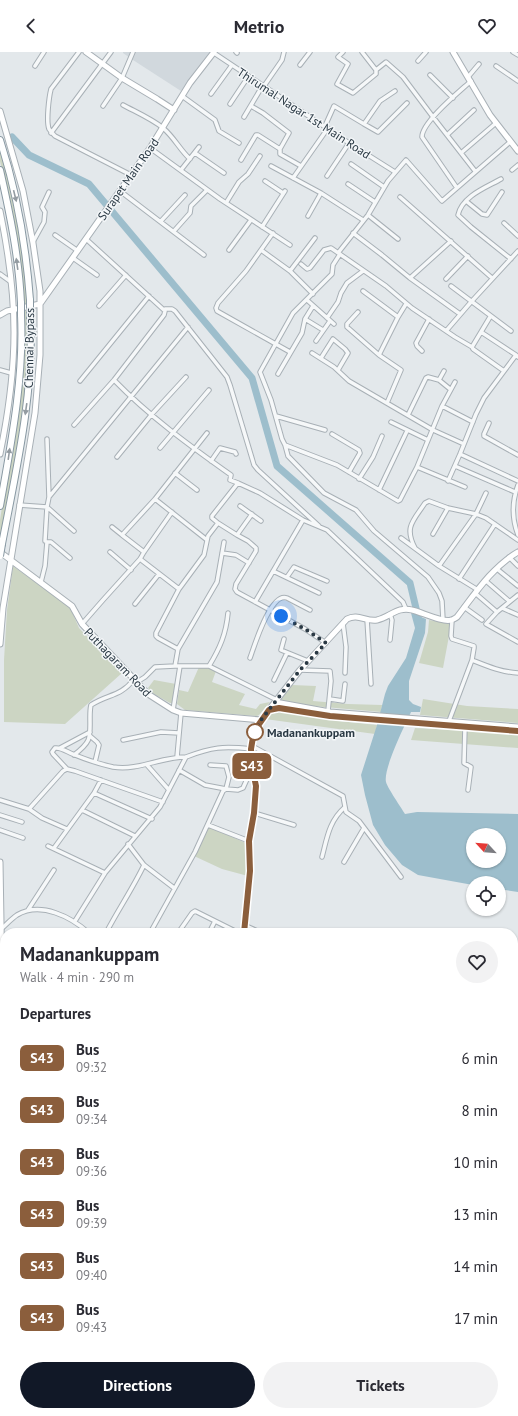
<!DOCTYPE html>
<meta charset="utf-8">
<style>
:root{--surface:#fff;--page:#f2f2f3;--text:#2b2b33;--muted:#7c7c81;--accent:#111827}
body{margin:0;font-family:"PT Sans",sans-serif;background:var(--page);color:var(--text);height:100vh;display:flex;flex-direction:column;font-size:15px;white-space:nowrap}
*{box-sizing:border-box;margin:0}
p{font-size:13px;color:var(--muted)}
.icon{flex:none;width:22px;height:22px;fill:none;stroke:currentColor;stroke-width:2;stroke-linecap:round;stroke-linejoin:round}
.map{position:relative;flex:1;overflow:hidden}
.details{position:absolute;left:0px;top:876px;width:518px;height:488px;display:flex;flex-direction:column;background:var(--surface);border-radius:16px 16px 0 0;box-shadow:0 1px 3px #0004}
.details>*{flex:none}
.badge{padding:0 8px;border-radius:6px;font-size:14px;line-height:26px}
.needle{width:26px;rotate:296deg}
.fabs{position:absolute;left:466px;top:776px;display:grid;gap:8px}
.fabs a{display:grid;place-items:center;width:40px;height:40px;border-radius:50%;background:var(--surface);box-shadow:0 1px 3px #0004;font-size:20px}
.you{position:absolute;width:20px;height:20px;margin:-10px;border:3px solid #fff;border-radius:50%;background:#1a73e8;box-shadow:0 0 0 6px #1a73e833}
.map>.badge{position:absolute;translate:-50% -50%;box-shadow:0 0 0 2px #fff}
h2{padding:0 20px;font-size:15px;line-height:36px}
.round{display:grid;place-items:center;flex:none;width:42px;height:42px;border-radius:21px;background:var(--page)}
.head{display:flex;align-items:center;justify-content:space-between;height:68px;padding:0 20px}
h1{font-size:19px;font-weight:800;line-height:30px}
.button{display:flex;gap:8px;margin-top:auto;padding:8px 20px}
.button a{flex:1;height:46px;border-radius:24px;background:var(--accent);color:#fff;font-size:16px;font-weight:800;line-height:46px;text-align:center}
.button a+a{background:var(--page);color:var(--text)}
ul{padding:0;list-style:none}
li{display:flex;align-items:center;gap:12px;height:52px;padding:0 20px}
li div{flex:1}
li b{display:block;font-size:15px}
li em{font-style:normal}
li .badge{min-width:44px;font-weight:700;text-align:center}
header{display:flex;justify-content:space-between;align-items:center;height:52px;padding:0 20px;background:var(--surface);font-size:18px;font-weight:800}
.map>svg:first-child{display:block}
.built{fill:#d1d8dd}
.green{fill:#ccd5c3}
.water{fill:#9dbecc;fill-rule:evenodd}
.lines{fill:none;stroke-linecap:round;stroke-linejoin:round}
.stream{stroke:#9dbecc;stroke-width:1}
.river{stroke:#9dbecc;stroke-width:7}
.street-casing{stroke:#a8b0b6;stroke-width:5.5}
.secondary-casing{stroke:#a8b0b6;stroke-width:7}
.highway-casing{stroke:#8999a3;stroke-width:8}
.street{stroke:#f6f8f9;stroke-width:3.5}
.secondary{stroke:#fff;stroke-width:5}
.highway{stroke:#fff;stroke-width:6}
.highway-bridge-casing{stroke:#8999a3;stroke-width:8;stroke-linecap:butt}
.highway-bridge{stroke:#fff;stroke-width:6}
.oneway{fill:#949ca2}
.line-casing{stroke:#fff;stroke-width:9}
.line{stroke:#8b5e3c;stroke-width:6}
.walk{stroke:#2a3944;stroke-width:4;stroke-dasharray:0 7.2}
.stop-dot{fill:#fff;stroke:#8b5e3c;stroke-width:2}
.labels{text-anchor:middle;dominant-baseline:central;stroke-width:3;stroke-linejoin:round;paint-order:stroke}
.street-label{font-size:12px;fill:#2a3944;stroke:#f3f6f8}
.stop-label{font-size:12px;font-weight:bold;fill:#2a3944;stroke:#f3f6f8;text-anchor:start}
</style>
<header><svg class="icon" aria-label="back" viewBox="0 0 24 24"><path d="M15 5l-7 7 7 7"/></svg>Metrio<svg class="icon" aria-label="heart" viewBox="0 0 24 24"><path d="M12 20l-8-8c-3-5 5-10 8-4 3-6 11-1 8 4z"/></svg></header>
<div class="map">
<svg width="518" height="1364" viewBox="0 0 518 1364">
<rect width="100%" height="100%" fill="#e3e8eb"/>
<path class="built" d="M123,0H210L181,39L133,8L123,1Z"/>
<path class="green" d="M0,94L18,165L25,207L30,279L22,371L0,495V468L19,344L23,294L7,143L0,109Z
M13,514L70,555L79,576L122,621L65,672L4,670V608L7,558Z
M429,568L450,572L449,584L443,616L419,611L428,580Z
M199,615H204L216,619L212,630L245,642L239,653L256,657L260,652L270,650L259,663L257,664L185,658L177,652L179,638L188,640Z
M154,628L176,632L172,651H170L154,642L148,636Z
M292,633L316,634L313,649L348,652L382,653L381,660L313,654L281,648Z
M423,647L467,654L518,657V671L420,663Z
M280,659L339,669L377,673L375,682L265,667L272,660Z
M415,676L518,681V696L411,688Z
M209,775L246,791L248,824L222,817L194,804Z"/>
<path class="water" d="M411,561L426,567L425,581L409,629V648L413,652L421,655L420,660H411C405,673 383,717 386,730C388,737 401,755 405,762L417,760L518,762V840L499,837V831H473V833L418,823L402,813L385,793L373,773L365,743L361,723L377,673L385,642L388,634L406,606L415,576ZM473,783H499V809H473Z
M11,1359H108L106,1364H16Z"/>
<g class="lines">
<path class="stream" d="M8,81L12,85"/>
<path class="river" d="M12,85L29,103L89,132L252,326L277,414L410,531L420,573"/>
<g class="street-casing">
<path id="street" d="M79,0L51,37C49,45 46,69 49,77C51,80 53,82 55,84L131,123
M236,0L237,1
M343,0L338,5L348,12L337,32L353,41L376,22V18L386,10L403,25L433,65L475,119
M362,0L376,18
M513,0L518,3
M214,1L349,91L395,120
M418,9L426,0
M300,13L310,0
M35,14L44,0
M496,14L518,29
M430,23L453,46
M468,25L479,12
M264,34L282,8L284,0
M211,42L232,13
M182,44L215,68L219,79L239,91
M230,52L248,25
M123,53C136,60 152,67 163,76C174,85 180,98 190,107
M103,54L122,26L133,0
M244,65L263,33
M364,72L378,80L407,51
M325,74L334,54L364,72L380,49L395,39
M51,81L111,0
M447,83L474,58
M150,96L220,147L290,193
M280,97V102L301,114
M195,101L224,121
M461,101L496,71
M241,108L256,83H258L280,97L289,81L263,61L251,54
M351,112L384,135
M271,114L321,141L363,168
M181,118L199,95
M512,118L518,113
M327,124L349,91
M293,126L328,76
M501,127C487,135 462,144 458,163L471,175L511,207
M265,129L283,141
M348,132L375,150
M457,136L422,85C422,70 459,40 471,29
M120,139L204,203
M400,145L492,226
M466,149L482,162L487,163L502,140
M226,151L239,130L248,122L260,104
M368,163L398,187
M308,164L321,141
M161,169L185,143
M504,171L518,184
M262,175L285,139
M174,179L190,161L191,154L207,138
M273,181L246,219L218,251L216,256L217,259L290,300
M353,181L382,203L410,226L460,262
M55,183L78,199
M33,190L44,170L45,160L42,155L49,140
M229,198L251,168
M261,198L290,219L313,242
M338,201L368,163L388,129L406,108L442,149L510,90
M340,202L333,213L332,222L293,261L260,320L271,348L282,387L285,393L337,413L398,449L400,448L417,415
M73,206L97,223
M301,212L307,217L310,216L324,198L331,196L386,234L412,256L455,285L472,295
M290,219L315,186
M0,222L11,230
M410,226L451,189
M446,227L468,204
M451,234L511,279
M363,239L398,265L379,303
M307,248L334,272
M99,254L126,223
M165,257H172L175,259L227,325L230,333L254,413L258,418L319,474
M358,260L347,272V275L379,303L401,318L387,351
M398,265L406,252
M490,265L472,295L473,297L504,319
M327,266L338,250L341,241L347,231L363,219
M305,267L323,278
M446,279L471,250L518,199
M481,280L516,303
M316,289L330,269
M422,299L417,294L416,291L429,267
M312,301L334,315L349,329L433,378L464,392
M321,306L333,287L345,297L348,301L338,318
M0,318L11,321
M278,322L302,281L305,267L313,254
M114,328C149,364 190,394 231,423L230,428L238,431L212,464V466L218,471L208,484L204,503L179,537L156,581V584L158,586L178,597
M439,328L450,337
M80,329L149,244
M455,330L442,354L473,370
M442,354L417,415L465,435
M408,363L426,326L428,325L439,328L444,319
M276,364L325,378
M391,370L428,388
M489,371L484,382V384L518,403
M74,373L114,328L164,263L165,259L86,187
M332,382L359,398L360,401L349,420
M47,387L49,445
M285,393L288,404L324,441L356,458L374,479L428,525L439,541L442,549L443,568
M160,396L209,338
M460,402L518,429
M117,405L152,362L186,325
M211,409L220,396L235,400L236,402
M455,414L515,440
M175,421L197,438
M359,427L373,405L382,384
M448,429L460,402L476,362L484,346L516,303L518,305
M238,431L260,441L303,468L327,478L403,550L406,557
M518,433C512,449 512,467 518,483
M379,438L407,379
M155,447L207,488
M19,453L47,455L49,445L188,275
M240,454L261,469
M47,455L74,479
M218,471L237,483L248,489L256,496V499L236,532L235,537L237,540L305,577L326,591
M112,475L122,483
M433,482L448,456
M237,483L252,462
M401,486L439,514
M45,489L47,455
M415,496C404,475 413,469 425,451L429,449L448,456L476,462L486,466L518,488
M110,500L131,518
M144,500L122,483L155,447L207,381
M222,501L236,503L249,511
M509,505L518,514
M140,507L179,537
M497,517L518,534
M273,519L319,541
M287,525L294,515L327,529
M459,527L495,472
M486,529L509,549
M41,530L45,514L47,490H51L70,506
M478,538L439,514L476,462L486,441
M475,541L497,560
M518,543L497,560L486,572L518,590
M255,550L303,468
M135,552L159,522
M464,555L482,568
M502,556L518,563
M367,567L371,632
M343,571L346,595L345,621
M82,572L103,548L140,507L144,500L172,460
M284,587L281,598L308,609
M390,588L392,568L390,562
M250,606C254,595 271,539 287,546L310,558
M472,608C487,614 501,620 518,621
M175,614H209L277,648
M209,614C220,596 226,582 228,561
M300,618L330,619L331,629L328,659
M274,628L287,601
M137,630L145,625L155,615L175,614L178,597L217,530L224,490
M330,647L343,649L345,632
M173,658L180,614
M449,669L472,608L474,596V594L452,587L451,584L452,568
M465,675L464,711L471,715L468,738
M90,684L97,690L99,693L95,710
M123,688L161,680L179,681
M252,694L343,744L346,760L359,769L401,825
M60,696L90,680
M74,703C92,689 90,686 90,665C90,660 90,657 91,653C107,642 121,645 134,627
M177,705L181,661
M147,713L169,738
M67,717L53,702L52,700L55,696C62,695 68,701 75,703C87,708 100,712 113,715C139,719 160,705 186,705
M179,718L205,733L226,737L229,725L226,714L210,713
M94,741L101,728
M0,748L29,757L42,766L67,777
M29,757L63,719L67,717L75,719L163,750
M82,758L135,784
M254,761L294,773
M0,763L22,770
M208,773L249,789
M0,778L23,786
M128,792L144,813L174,836
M48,794L105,821
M54,796L94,741L152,767
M322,805C327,786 329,769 345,755
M344,810L364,776
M28,858L54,818
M75,869L105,821L160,755L186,705C212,695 223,694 251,697
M244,873L262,881
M1,877C6,873 11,867 17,863C41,849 71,865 89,881
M106,881C118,858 133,836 144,813
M150,881L195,800L223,739L226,737L238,738L243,736L252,716
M178,881L192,861L195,859L239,881
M209,881L215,869
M513,1033H518
M513,1051L518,1052
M513,1096L518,1087
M0,1209L5,1202
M513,1213L518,1215
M513,1261L518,1254
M0,1313L5,1305
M0,1350L5,1356
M7,1359L11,1364
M344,1359L360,1364
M192,1364L195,1359
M224,1364L227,1359
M251,1364L254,1359
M282,1364L285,1359
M318,1364V1359
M368,1364L395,1363L408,1364
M420,1364L421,1359
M461,1364L464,1359"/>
</g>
<g class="secondary-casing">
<path id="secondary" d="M86,0L122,26L157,47L174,58
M453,0L490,63L518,99
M0,59L23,139L33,191L40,239V303L35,361L3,556L0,592
M0,159C8,198 14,240 14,280C14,321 8,363 0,402
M40,252L150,96L190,31L214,0
M0,263L7,259L40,252
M0,500L72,554L82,572L148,642L173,658L181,661L261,668
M275,650L330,660L518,675
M269,658L289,657L330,664L518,679
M0,810L4,1051L3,1081L0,1104
M244,881L250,819L249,789L254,761L256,734L252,715L251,697L253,685L261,668L300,618L347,567C358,561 366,570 377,568C390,565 398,554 412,558C421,560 444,571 451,568C452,568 456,566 457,565C474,543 492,515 518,500
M128,1364L130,1359"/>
</g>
<g class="highway-casing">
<path id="highway" d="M0,88C17,140 26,194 30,248
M0,118C10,162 19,206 21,251
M0,454C11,392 24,327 21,263
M2,492C16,419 35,337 30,263"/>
</g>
<use href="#street" class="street"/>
<use href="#secondary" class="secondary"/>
<use href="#highway" class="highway"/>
<g class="highway-bridge-casing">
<path id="highway-bridge" d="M30,248V263
M21,251V263
M0,504L2,492"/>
</g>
<use href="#highway-bridge" class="highway-bridge"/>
</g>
<defs><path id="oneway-solid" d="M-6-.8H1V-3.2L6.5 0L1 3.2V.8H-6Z"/></defs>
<g class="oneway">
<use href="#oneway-solid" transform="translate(15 144) rotate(76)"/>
<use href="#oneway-solid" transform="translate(17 212) rotate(-98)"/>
<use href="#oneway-solid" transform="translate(26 357) rotate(98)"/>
<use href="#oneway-solid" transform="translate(9 402) rotate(-82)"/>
</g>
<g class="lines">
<g class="line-casing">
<path id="line" d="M244,881L250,819L249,789L254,761L256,734L252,715L251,697L253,685L257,675L269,658L279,656L330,664L518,679"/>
</g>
<use href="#line" class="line"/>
<path class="walk" d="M255,680L261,668L300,618L326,591L305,577L281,564"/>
</g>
<circle class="stop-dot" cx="255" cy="680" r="8"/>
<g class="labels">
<g class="street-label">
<text transform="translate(304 61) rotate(33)">Thirumal Nagar 1st Main Road</text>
<text transform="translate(128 127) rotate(-55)">Surapet Main Road</text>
<text transform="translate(29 296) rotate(-89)">Chennai Bypass</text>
<text transform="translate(118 610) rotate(46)">Puthagaram Road</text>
</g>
<g class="stop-label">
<text x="267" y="680">Madanankuppam</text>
</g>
</g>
</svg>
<div class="fabs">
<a><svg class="needle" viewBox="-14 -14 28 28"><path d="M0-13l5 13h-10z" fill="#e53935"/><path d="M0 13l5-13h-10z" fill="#7c7c81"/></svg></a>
<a><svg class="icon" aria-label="locate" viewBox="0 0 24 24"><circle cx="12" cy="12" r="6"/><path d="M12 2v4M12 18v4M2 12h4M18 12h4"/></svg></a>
</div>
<div class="you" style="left:281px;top:564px"></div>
<b class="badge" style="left:252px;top:714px;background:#8b5e3c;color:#fff">S43</b>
<section class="details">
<div class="head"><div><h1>Madanankuppam</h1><p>Walk · 4 min · 290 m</p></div><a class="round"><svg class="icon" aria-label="heart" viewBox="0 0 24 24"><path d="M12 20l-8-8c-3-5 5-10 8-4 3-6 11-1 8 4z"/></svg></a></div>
<h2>Departures</h2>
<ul>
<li><span class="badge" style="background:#8b5e3c;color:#fff">S43</span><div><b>Bus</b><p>09:32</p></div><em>6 min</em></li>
<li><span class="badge" style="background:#8b5e3c;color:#fff">S43</span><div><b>Bus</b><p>09:34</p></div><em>8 min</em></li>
<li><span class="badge" style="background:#8b5e3c;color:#fff">S43</span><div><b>Bus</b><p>09:36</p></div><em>10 min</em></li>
<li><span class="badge" style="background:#8b5e3c;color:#fff">S43</span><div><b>Bus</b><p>09:39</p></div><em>13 min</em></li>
<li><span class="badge" style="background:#8b5e3c;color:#fff">S43</span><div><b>Bus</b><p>09:40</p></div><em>14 min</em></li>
<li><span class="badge" style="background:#8b5e3c;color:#fff">S43</span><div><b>Bus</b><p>09:43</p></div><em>17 min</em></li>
</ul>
<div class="button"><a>Directions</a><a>Tickets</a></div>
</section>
</div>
